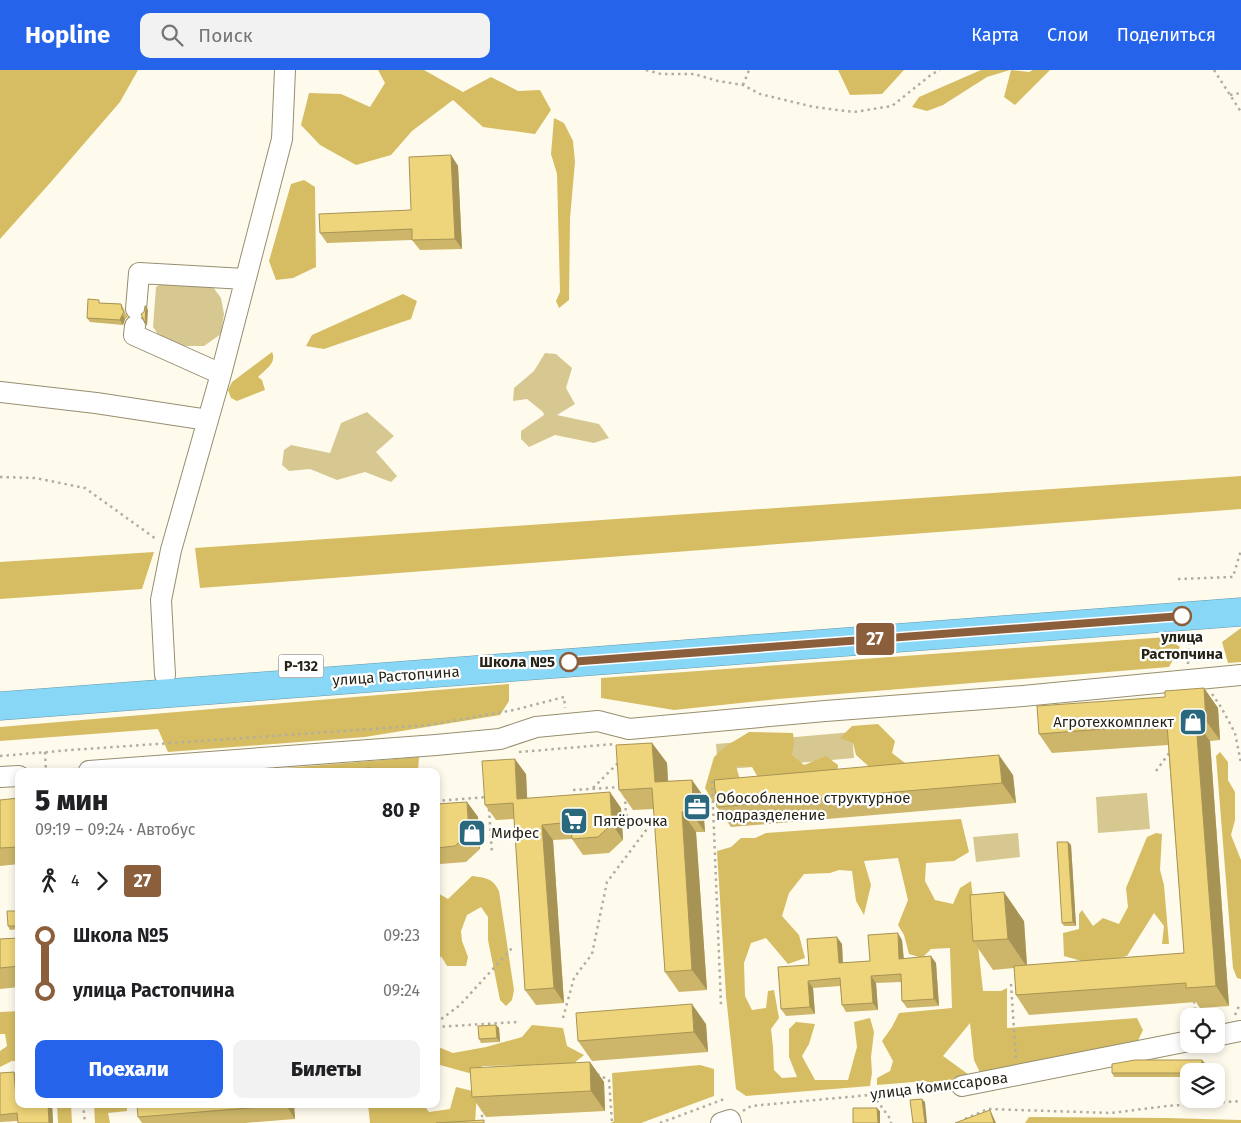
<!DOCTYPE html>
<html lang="ru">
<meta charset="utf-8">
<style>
:root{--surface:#fff;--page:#f2f2f2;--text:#202124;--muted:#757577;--accent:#2563eb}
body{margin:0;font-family:"Fira Sans",sans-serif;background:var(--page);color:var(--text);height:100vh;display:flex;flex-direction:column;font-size:19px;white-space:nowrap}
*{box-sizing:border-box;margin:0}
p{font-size:16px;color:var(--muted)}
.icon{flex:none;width:28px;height:28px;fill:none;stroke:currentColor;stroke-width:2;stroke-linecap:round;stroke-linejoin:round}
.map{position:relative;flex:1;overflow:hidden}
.sheet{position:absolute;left:15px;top:698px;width:425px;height:340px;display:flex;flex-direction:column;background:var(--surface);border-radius:10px;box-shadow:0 2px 8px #0003}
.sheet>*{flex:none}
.badge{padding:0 10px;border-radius:4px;font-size:18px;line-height:32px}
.tools{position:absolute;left:1180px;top:938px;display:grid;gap:10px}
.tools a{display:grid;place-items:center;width:45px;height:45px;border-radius:10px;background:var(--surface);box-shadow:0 2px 8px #0003;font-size:25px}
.map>.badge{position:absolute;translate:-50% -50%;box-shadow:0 0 0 2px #fff}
.legs{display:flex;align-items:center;gap:8px;height:55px;padding:0 20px;font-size:16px}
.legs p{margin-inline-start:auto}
.headline{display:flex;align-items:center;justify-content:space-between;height:85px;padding:0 20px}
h1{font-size:28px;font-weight:800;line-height:38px}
.action{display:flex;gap:10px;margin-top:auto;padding:10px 20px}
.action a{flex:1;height:58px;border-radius:10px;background:var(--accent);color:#fff;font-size:20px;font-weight:800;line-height:58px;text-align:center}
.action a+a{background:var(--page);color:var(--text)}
ul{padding:0 20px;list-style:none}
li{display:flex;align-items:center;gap:18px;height:55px;font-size:19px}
li i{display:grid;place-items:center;width:8px;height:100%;margin:0 6px;background:currentColor}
li i::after{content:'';width:12px;height:12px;margin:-6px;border:4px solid;border-radius:50%;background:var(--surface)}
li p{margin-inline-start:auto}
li:first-child i{background:linear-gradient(#0000 50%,currentColor 0)}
li:last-child i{background:linear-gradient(currentColor 50%,#0000 0)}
header{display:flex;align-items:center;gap:30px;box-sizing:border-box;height:70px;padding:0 25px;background:var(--accent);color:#fff}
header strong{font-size:24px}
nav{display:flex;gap:28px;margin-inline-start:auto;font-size:18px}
.search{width:350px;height:45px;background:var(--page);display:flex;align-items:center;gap:12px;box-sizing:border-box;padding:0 18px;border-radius:10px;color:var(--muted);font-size:19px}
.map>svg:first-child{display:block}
.green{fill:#d7c892}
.forest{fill:#d6bd63}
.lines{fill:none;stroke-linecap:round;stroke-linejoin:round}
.minor-casing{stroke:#978e6f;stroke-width:22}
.highway-casing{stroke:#6698a8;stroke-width:29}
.path{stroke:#b1aea0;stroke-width:2.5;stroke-dasharray:2.5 4;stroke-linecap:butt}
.minor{stroke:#fff;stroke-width:20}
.highway{stroke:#88d7f6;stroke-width:28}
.wall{fill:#cdb669}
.shaded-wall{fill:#a79455}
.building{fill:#eed47a;stroke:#a79455}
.line-1-casing{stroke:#fff;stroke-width:11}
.line-1{stroke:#8b5e3c;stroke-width:8}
.stop-1-dot{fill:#fff;stroke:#8b5e3c;stroke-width:2.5}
.labels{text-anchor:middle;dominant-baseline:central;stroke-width:4.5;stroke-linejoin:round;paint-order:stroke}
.shield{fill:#fff;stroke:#68665d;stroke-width:1}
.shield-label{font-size:14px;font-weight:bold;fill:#272417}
.stop-label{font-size:15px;font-weight:bold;fill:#272417;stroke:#fff}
.street-label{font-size:15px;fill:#272417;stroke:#fff}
.poi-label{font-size:15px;fill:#272417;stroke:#fff;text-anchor:start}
</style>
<header>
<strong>Hopline</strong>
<div class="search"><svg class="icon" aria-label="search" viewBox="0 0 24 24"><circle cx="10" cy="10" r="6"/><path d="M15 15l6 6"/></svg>Поиск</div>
<nav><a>Карта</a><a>Слои</a><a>Поделиться</a></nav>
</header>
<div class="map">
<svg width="1241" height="1053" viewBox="0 0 1241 1053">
<rect width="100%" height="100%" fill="#fefbed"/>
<path class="green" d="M169,209L210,213L221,228L224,244L221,264L204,276H180L162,270L153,257L156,217Z
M545,283L556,284L572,298L566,318L575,334L557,345L599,354L609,368L594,373L555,365L529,377L521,369V361L544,345L543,342L527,329L513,331L514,318L534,301Z
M367,342L394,366L376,382L397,406L391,412L365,402L337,410L310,399L289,401L282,395L284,380L291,375L330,383L341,353Z
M852,662L854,688L718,700L716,674Z
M1147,723L1150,759L1098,763L1096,727Z
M1018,763L1020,787L976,792L973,767Z"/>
<path class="forest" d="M0,0H138L120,32L50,113L0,169Z
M378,0H424L463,22L491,7L518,21L540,20L551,40L535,64L483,57L453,30L412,61L391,85L356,95L320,75L301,55L309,23L341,24L370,37L385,13Z
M838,0H904L882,24L850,25Z
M981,0H1010L987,7L943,35L927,41L912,37L919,27Z
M1011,0L1029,2L1033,0H1050L1015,35L1004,27Z
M554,48L564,53L573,71L575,92L570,148L569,230L559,238L556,231L560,222L557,104L551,84Z
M304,110L315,117L316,197L293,208L276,210L269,191L291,114Z
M403,224L417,231L411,249L324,279L306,276L312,265Z
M272,282C277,293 266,299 258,307L262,310L265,320L237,331L231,328L228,320L232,312Z
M1241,406V439L200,518L195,478Z
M154,482L142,519L0,529V492Z
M1241,558V592L1228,593L1222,572Z
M1166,567L1180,577L1169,597L778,629L674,640L601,628V608Z
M509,614V631L500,645L365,667L168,682L158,659L0,671V657Z
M878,654L895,671L892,683L913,699L875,702L856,685L853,673L840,668L852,656Z
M749,662L793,663L794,673L792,685L804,695L826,686L838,695L837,713L764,718L752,697L736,696L743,720L713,732L705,718L714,687L726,676Z
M1220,682L1228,692V710L1235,722V750L1231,765L1241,790V909L1237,908L1233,898L1216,686Z
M419,687L418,701H249Z
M961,749L969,782L954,791L926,793L925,811L935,830L953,834L960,818L971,811L983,921H1001L1007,918V958L1137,948L1143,960L1135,977L983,1009L974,990L970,953L943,986L972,1007L968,1012L931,1016L926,1011L877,1015V1008L890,1001L893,991L882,971L892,957L899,943L952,938L950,878L931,879L922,888L909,884L904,865L898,855L908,830L898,788L864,791L871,815L864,845L856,831L852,801L839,800L830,803L804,804L789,823L782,846L799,865L805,888L788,894L766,868L751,873L744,893L745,926L752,940L766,938L768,921L774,920L779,948L771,959L773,977L774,1000L782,1008L797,1007L789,987V959L796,952L815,954L809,974L802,986L815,1010H848L857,977L854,952L870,948L874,962L871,987L872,1003L870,1016L746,1026L736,1019L726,926L717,781L731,777L741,768H755L766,763Z
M1156,763L1162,764L1160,800L1164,815L1169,874H1162L1164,856L1154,843L1127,886L1092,894L1064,886L1063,863L1079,859V844L1082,840L1093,856L1103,848L1119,854L1128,837L1126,818L1147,767Z
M472,806C486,808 493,808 499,821L514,920L512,930L506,936L500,930L488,870V847L481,837L467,845L461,861L462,871L468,887L466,896H447L441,886L436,898V822L448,829Z
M19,941V991H12L0,997V981L7,976L5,964H0V942Z
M532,955L563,958L567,976L584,985L573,994L483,996L469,1003L440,995L436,1001V976L453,983L486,977L522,967Z
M700,995L714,999V1026L641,1053H611L614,1051L612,1003Z
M456,1017L477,1022L475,1053H370L368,1034H423L429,1042L450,1039Z
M57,1034H71L72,1053H58Z
M94,1034H127V1041L108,1043L110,1053H95Z
M1029,1047L1166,1048L1241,1050V1053H1025Z"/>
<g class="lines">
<g class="minor-casing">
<path id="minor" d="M136,239L139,203L245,209
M135,256L134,265L221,304
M0,322L96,333L208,350
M165,605L161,530L171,480L221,304L282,69L285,0
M89,701L436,675L500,669L536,657L598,651L629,659L825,641L1023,626L1241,605
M0,707L19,706
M1216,966L1240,961
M962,1016L1189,971
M721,1053L730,1050L731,1053"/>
</g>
<g class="highway-casing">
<path id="highway" d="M0,636L1241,542"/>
</g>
<path class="path" d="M646,0L661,4H694L718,11L743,15L760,24L814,37L854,42L892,36L932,4L940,0
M1214,0L1241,42
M743,15L749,0
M1230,25L1241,23
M0,407L35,408L85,418L156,469
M1178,509L1233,507L1241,480
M1188,594L1190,567
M1212,624L1221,637L1235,663L1241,693
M45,682L46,701
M519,682L615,674
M0,686L71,680L429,655L514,640L564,627L565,638
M1156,701L1170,682
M712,711L721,935
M593,718L619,692
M573,720L622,717
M436,731L487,727
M489,739L492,784
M1011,914L1016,990
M1194,931L1196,946
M1235,945L1239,936L1241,934
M563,948L574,908L592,884L607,812L650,755L626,745L625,726
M436,953L460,935L512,878
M436,957L517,952
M597,1004L609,1010L612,1053
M873,1025L891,1050V1053
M83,1034L85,1053
M743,1041L751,1036L945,1018
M965,1049L988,1039L1111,1043L1167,1036L1241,1031
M479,1053L482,1047V1040
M660,1053L727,1028"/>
<use href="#minor" class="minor"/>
<use href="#highway" class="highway"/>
</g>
<path class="wall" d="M451,85L458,96L462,179L420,180L412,170L327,173L320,163L411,140Z
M102,233L121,234L124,239L125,243L128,247L125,249L123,255L90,252L87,248Z
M1204,618L1218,638L1220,670L1210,671L1229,936L1200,938L1196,932L1029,945L1016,925L1014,898L993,900L973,871L1024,851L1027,895L1184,883L1168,675L1052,683L1039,664L1165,627Z
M652,673L667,693L668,711L692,710L706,730L707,749H704L705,762H696L707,920L679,922L665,902L654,739L633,740L619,720Z
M526,704L527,728L621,738L623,770L609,783L583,785L572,769L553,770L564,933L536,935L525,920L514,749L496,750L485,735Z
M1013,705L1016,733L731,757L717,737Z
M19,728V794L0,796V730Z
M467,732L478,747L480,779L466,792L440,794L436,789V734Z
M1068,772L1071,775L1076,856H1064L1062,853Z
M19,841V859L10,860L8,856Z
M19,868V917L0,919V869Z
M902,870L904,888L936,893L939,936L907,938L902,931L901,912L876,913L878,940L846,942L842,935L840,916L813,918L815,944L786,946L781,939L809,895L842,874L843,893L870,891Z
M706,954L708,982L592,991L578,971Z
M496,955L499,958L500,972L481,973L479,969Z
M590,992L604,1012L605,1041L486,1047L472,1027Z
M1205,993V1001H1189V1007H1114L1112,1003Z
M14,1002L19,1009V1034H52L53,1053L17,1051L0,1052V1003Z
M294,1034L295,1049L245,1053H142L138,1047Z"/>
<path class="shaded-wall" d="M451,85L458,96L462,179L455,169Z
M146,236L148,240L147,256L145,253Z
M122,245L125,249L123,255L120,250Z
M1204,618L1218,638L1220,670L1206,651Z
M1196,652L1210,671L1229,936L1216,916Z
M652,673L667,693L669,732L655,712Z
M999,685L1013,705L1016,733L1002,713Z
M515,689L526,704L528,744L517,729Z
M692,710L706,730L707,749L693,729Z
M610,722L621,738L623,770L612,754Z
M690,729L704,749L705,762L690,741Z
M467,732L478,747L480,779L469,763Z
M682,742L696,762L707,920L692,900Z
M542,755L553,770L564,933L554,918Z
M1068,772L1071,775L1076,856L1073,852Z
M1004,822L1024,851L1027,897L1008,869Z
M898,863L902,870L904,896L899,889Z
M837,867L842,874L843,900L839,893Z
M931,886L936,893L939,936L934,929Z
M871,906L876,913L878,940L873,933Z
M808,911L813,918L815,944L810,937Z
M692,934L706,954L708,982L694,962Z
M496,955L499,958L500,972L497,968Z
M1202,990L1205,993V1001H1202Z
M590,992L604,1012L605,1041L591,1021Z
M14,1002L19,1009V1032L16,1028Z
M922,1029L925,1032L927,1053H925Z
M48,1034H52L53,1053H49Z
M286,1034H294L295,1049L286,1035Z
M877,1038L880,1041V1053H878Z
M990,1040L992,1044L996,1053H994Z"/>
<path class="building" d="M451,85L455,169L412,170V159L320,163L319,144L411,140L409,87Z
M88,229L99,230V233L121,234L122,239L124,242L122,245L120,250L87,248Z
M145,236H146L145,253L141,244L144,242Z
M1204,618L1206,651L1196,652L1216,916L1186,918V913L1016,925L1014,896L1184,883L1167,654L1039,664L1037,636L1165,627V621Z
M652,673L655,712L692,710L693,729H690V741L682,742L692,900L665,902L652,718L619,720L616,675Z
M999,685L1002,713L717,737L714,710Z
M515,689L517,729L610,722L612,754L598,767L572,769L571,752L542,755L554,918L525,920L513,733L485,735L482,691Z
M371,698L372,701H339V700Z
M19,728V777L0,778V730Z
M467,732L469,763L455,776L436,778V734Z
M1057,772H1068L1073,852L1062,853Z
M1004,822L1008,869L973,871L970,825Z
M7,841H19V856H8Z
M898,863L899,889L931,886L934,929L902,931L901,904L871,906L873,933L842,935L840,908L808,911L810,937L781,939L778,897L809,895L807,869L837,867L839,893L870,891L868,865Z
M19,868V896L0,898V869Z
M692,934L694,962L578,971L576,943Z
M496,955L497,968L479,969L478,956Z
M1135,990H1202V1001H1189V1003H1112V994Z
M590,992L591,1021L472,1027L470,998Z
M14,1002L16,1028H19V1034H48L49,1053H18L17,1043L0,1045V1003Z
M922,1029L925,1053H913L910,1030Z
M137,1034H286V1035L138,1047Z
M853,1038H877L878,1053H853Z
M990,1040L994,1053H955Z
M484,1050V1053H436Z"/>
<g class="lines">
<g class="line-1-casing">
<path id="line-1" d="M569,592L1182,546"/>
</g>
<use href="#line-1" class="line-1"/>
</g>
<defs>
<g id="shop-square" transform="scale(1.4375)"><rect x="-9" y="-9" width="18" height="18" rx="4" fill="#2a687e" stroke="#fff"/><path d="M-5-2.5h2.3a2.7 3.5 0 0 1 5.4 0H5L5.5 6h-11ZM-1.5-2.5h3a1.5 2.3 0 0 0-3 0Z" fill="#fff"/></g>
<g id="office-square" transform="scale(1.4375)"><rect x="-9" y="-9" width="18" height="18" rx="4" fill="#2a687e" stroke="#fff"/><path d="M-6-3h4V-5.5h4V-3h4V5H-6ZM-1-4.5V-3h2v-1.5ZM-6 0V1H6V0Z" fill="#fff"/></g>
<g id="supermarket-square" transform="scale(1.4375)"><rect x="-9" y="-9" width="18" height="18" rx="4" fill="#2a687e" stroke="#fff"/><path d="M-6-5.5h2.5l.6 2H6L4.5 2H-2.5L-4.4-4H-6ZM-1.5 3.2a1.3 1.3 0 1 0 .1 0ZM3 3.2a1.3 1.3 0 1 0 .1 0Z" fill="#fff"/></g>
</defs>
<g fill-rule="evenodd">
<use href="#shop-square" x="1193" y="652"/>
<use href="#office-square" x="697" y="737"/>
<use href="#supermarket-square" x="574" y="751"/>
<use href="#shop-square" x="472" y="763"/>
</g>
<g class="stop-1-dot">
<circle cx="1182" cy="546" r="9"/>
<circle cx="569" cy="592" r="9"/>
</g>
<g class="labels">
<rect class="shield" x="278.5" y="584.5" width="45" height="23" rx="4"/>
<g class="shield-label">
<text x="301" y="596">Р-132</text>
</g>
<g class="stop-label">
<text x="1182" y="567">улица<tspan x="1182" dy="17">Растопчина</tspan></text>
<text x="555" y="592" text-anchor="end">Школа №5</text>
</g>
<g class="street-label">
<text transform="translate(396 606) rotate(-4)">улица Растопчина</text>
<text transform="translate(939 1016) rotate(-7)">улица Комиссарова</text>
</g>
<g class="poi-label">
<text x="1174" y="652" text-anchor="end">Агротехкомплект</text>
<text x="716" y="728">Обособленное структурное<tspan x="716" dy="17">подразделение</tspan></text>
<text x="593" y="751">Пятёрочка</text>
<text x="491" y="763">Мифес</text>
</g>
</g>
</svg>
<div class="tools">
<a><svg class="icon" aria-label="locate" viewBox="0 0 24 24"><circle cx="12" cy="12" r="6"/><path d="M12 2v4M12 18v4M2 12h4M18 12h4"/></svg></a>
<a><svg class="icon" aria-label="layers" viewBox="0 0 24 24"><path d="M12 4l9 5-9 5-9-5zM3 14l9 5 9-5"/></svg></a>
</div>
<b class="badge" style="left:875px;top:569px;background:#8b5e3c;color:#fff">27</b>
<section class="sheet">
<div class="headline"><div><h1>5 мин</h1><p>09:19 – 09:24 · Автобус</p></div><b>80 ₽</b></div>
<div class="legs"><svg class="icon" aria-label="walk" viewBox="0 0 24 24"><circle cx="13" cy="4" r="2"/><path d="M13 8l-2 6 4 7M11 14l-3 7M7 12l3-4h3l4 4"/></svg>4<svg class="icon" aria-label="forward" viewBox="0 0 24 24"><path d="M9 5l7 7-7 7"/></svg><b class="badge" style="background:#8b5e3c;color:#fff">27</b></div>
<ul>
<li><i style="color:#8b5e3c"></i><b>Школа №5</b><p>09:23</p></li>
<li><i style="color:#8b5e3c"></i><b>улица Растопчина</b><p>09:24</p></li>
</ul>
<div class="action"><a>Поехали</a><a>Билеты</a></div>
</section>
</div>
